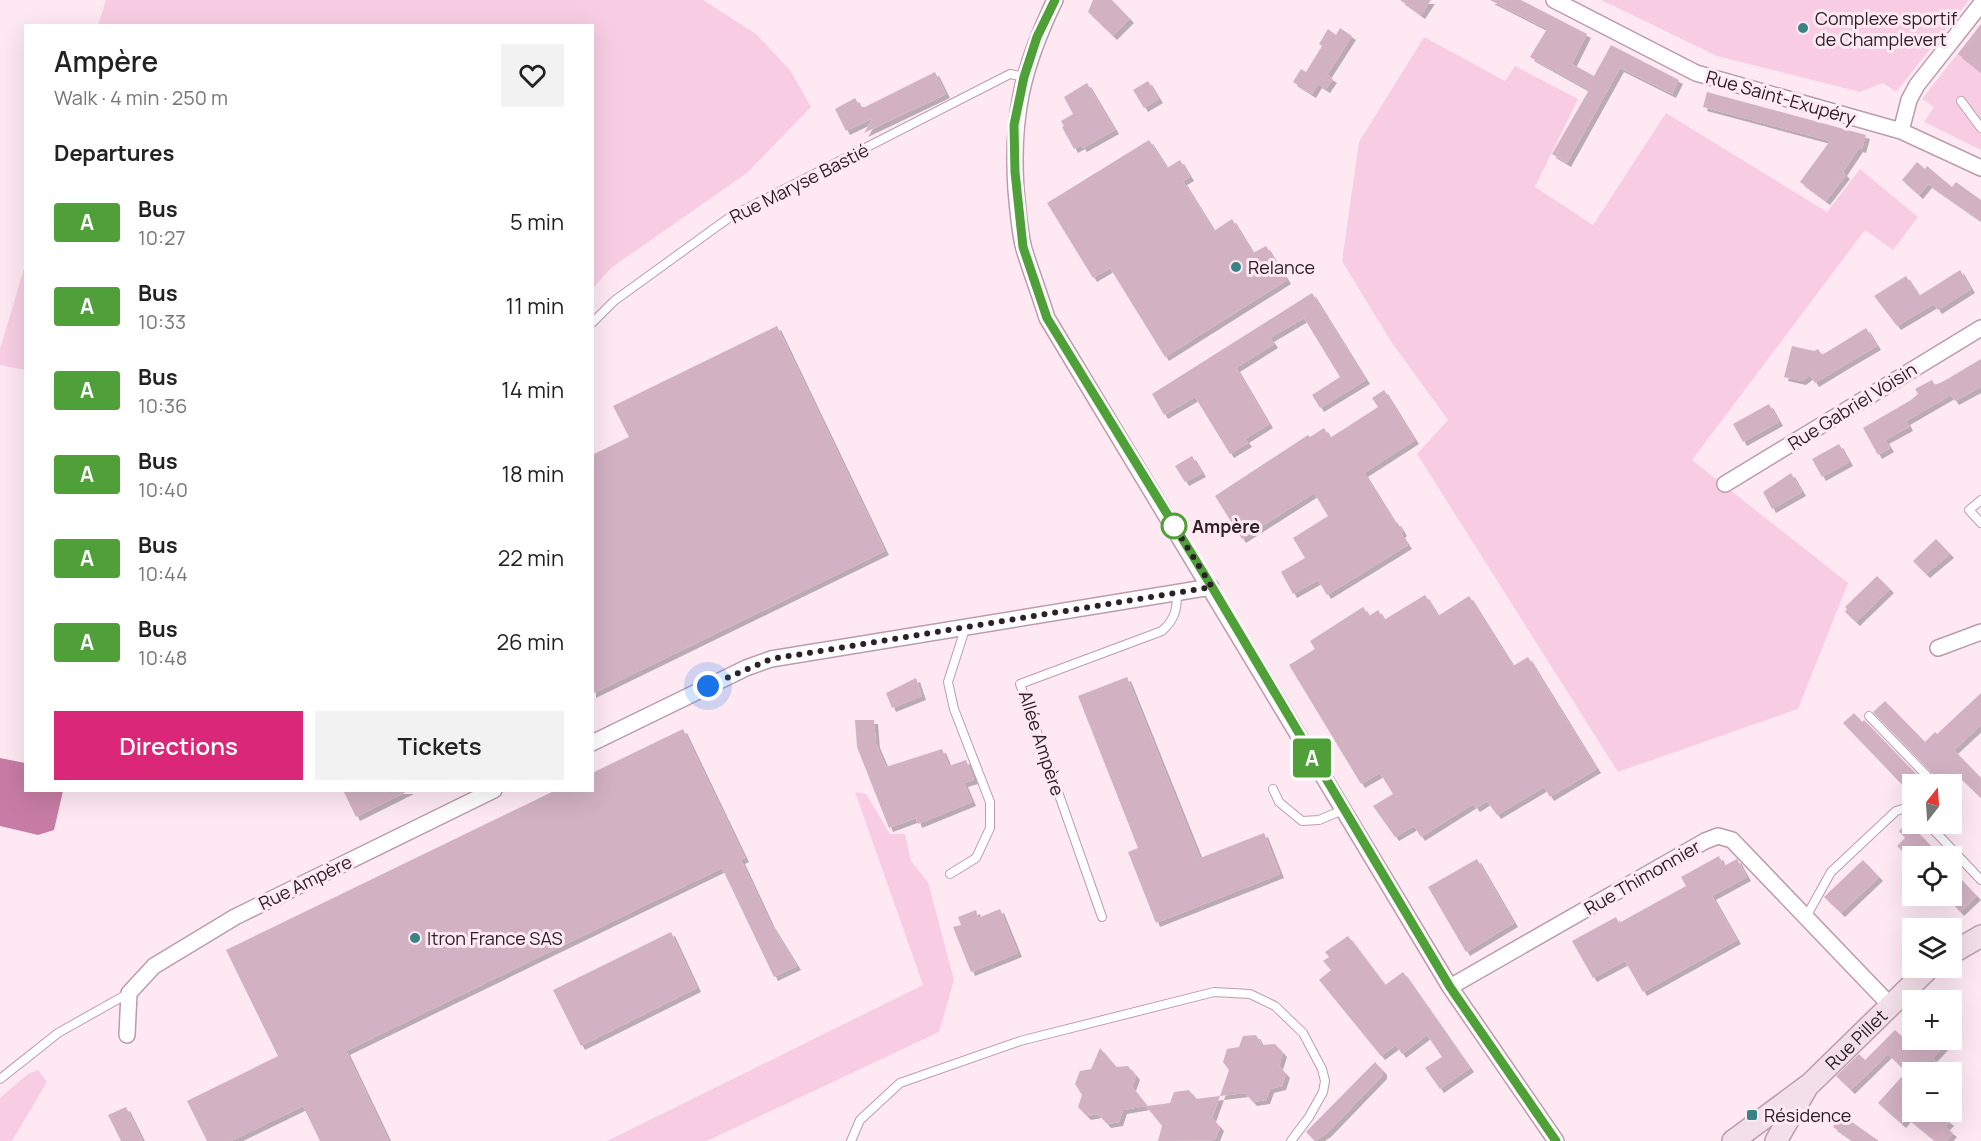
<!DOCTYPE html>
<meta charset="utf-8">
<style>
:root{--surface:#fff;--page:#f2f2f2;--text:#222;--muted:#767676;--accent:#db2777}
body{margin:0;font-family:Manrope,sans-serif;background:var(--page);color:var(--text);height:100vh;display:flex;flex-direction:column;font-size:22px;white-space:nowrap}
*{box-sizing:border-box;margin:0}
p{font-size:20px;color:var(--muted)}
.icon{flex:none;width:33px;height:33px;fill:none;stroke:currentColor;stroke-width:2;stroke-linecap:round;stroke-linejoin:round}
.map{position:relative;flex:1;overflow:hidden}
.side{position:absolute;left:24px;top:24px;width:570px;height:768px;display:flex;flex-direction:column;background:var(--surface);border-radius:0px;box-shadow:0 6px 24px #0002}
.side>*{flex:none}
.badge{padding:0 12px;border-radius:4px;font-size:21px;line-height:39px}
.needle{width:39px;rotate:17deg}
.fabs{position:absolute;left:1902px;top:774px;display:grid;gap:12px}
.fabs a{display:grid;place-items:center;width:60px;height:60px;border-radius:0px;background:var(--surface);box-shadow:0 6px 24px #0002;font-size:30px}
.you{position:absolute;width:30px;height:30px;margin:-15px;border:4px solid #fff;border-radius:50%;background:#1a73e8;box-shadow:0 0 0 9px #1a73e833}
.map>.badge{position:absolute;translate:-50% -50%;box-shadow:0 0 0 3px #fff}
h2{padding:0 30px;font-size:22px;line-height:54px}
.round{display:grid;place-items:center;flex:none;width:63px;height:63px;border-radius:0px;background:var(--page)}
.headline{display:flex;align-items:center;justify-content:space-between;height:102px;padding:0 30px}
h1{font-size:28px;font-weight:600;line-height:45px}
.action{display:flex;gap:12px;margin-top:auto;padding:12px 30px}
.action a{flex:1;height:69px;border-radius:0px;background:var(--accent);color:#fff;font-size:24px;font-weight:600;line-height:69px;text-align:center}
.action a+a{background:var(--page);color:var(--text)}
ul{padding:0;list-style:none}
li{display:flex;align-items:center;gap:18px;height:84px;padding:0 30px}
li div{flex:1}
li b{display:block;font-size:22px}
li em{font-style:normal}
li .badge{min-width:66px;font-weight:700;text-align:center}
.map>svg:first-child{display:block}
.green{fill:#f8cde3}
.water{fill:#c77ca5}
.building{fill:#d2b1c2;filter:url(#shadow)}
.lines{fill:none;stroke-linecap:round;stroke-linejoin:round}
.lane-casing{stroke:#bc9cac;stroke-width:10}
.street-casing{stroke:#bc9cac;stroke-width:18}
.secondary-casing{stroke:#bc9cac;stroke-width:24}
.lane{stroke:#fff;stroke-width:8}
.street{stroke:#fff;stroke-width:15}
.secondary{stroke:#f3dfe9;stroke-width:21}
.line-casing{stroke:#fff;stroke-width:14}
.line{stroke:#50a03a;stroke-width:9}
.walk{stroke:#2d2127;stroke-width:6;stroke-dasharray:0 10.8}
.poi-dot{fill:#3a8384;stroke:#fee9f3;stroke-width:2}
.stop-dot{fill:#fff;stroke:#50a03a;stroke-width:3}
.labels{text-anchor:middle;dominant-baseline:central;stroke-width:6;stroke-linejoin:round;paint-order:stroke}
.poi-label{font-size:18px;fill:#2d2127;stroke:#fee9f3;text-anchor:start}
.street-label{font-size:18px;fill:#2d2127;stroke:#fee9f3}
.stop-label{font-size:18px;font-weight:bold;fill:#2d2127;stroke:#fee9f3;text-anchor:start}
</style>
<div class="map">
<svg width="1981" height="1141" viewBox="0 0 1981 1141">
<defs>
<filter id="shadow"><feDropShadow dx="4" dy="4" stdDeviation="0" flood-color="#0004"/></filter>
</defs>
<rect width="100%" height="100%" fill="#fee9f3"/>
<path class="green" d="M106,0H703L756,34L790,70L811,107L747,173L611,268L593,288L592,26L98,25Z
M1601,0H1969L1896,92L1883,83L1860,92L1717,56Z
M1981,24V150L1924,122L1934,107L1922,99Z
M1424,37L1505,81L1515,66L1578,99L1535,187L1593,225L1666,113L1827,212L1860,169L1918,217L1893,250L1865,230L1692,460L1848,583L1798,709L1618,772L1417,454L1448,420L1390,340L1342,261L1359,142Z
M25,265V370L0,365V349Z
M855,792L866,794L890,834H905L911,861L928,882L954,980L939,1032L707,1141H607L923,985Z
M38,1070L47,1082L12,1141H0V1098L28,1074Z"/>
<path class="water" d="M0,758L25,763L26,790L63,791L54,830L38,835L0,826Z"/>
<path class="building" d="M1093,0H1112L1130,19L1113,36L1088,12Z
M1400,0H1431L1421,15Z
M1490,0H1521L1587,34L1572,64L1594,76L1611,45L1679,80L1672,94L1620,68L1567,163L1552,154L1589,90L1530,57L1547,29Z
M1981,24V72L1958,54Z
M1340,28L1352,36L1327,75L1333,79L1326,89L1318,84L1312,94L1293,82L1301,69L1306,72L1322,46L1319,44L1328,29L1336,35Z
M935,72L946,94L864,133L873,118L846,131L835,109L855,98L860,107H865Z
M1148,81L1159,99L1144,108L1133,90Z
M1087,83L1115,130L1083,148L1081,145L1074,149L1062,127L1064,126L1061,121L1073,114L1064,97Z
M1707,92L1866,135L1862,149L1859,148L1843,172L1846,175L1826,201L1800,182L1830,141L1703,107Z
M1149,140L1167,168L1180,160L1190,177L1183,181L1214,231L1232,219L1253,253L1266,246L1287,280L1165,357L1110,268L1093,278L1047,203Z
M1917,162L1925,169L1927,166L1952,187L1956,182L1981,200V221L1928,184L1919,195L1902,180Z
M1960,270L1971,289L1938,310L1934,304L1897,326L1874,296L1906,276L1919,296Z
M1312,293L1366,380L1320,408L1312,395L1340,377L1304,318L1270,338L1274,344L1236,368L1269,424L1245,439L1248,443L1230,454L1195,397L1164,415L1152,394Z
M777,326L885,551L592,694V455L629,437L613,406Z
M1866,328L1877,346L1848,363L1815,383L1810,375L1802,381L1784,377L1792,346L1814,351L1818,349L1822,355Z
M1981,359V387L1955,401L1951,395L1906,421L1909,427L1885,440L1890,448L1878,455L1863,428L1911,400L1918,394L1915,389L1932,380L1935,385L1944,381Z
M1384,390L1415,440L1364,473L1395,523L1397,522L1403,532L1401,534L1408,545L1327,595L1318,580L1293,594L1281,572L1305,558L1293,538L1328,516L1314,493L1242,539L1215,496L1308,435L1310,437L1324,428L1330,438L1378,407L1372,398Z
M1769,404L1779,422L1743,442L1733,424Z
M1839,444L1849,462L1822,477L1812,459Z
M1192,456L1202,473L1185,482L1175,466Z
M1791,473L1802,492L1772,509L1763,492Z
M1936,539L1950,554L1926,574L1913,561Z
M1877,576L1890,589L1856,622L1845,612L1847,609L1845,607Z
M1425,595L1438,616L1469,596L1513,666L1528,657L1597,769L1550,797L1544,787L1497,815L1487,801L1476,808L1473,804L1421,837L1414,826L1395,837L1373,806L1393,794L1380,773L1361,784L1289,665L1315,649L1310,641L1363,607L1369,616L1378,610L1384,620Z
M1127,677L1200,858L1264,833L1280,874L1156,923L1128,852L1138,848L1078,696Z
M916,678L922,696L892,708L886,693Z
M1981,693V725L1954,750L1981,778V798L1954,772L1944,782L1935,772L1933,774L1873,712L1885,701L1925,742L1935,732L1937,734Z
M1854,713L1862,722L1864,720L1924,782L1912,784V795L1843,723Z
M855,720H874L876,744L886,767L942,749L949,766L966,760L974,780L964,783L972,802L918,824L916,818L889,828L857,747Z
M683,729L745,858L741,860L771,924L797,966L774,977L722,868L346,1051L389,1141H320L303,1106L231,1141H207L187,1101L278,1056L226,950L556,790H592V773Z
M343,790H410L356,817Z
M1908,822L1932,847L1938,856H1907L1897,846L1905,838L1899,831Z
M1719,856L1724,866L1737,859L1747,877L1712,896L1737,940L1643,992L1625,961L1593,978L1572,941L1616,917L1619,923L1686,886L1681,877Z
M1477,859L1514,923L1466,952L1428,887Z
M1863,860L1879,877L1841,913L1824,897Z
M1952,870L1977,896L1960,912L1952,903Z
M1000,909L1018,953L971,972L953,927L961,925L958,917L976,910L978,918Z
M671,932L697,988L581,1046L553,990Z
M1348,936L1385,985L1403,972L1470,1068L1440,1089L1425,1068L1442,1057L1427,1035L1402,1054L1396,1045L1381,1056L1319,980L1331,970L1323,961L1329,957L1325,952Z
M1895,1030L1907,1041L1950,1040L1933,1058L1947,1072H1912V1112H1937L1950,1122L1945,1127L1953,1133L1946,1141H1935L1907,1118L1902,1124L1878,1103L1906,1072L1888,1054L1851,1090L1836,1076L1859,1054L1865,1060Z
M1256,1035L1262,1045L1275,1044L1283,1053L1279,1066L1286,1074L1282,1086L1270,1089L1266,1100L1253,1102L1245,1093L1220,1096L1212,1118L1220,1127L1215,1140L1158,1141L1162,1126L1146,1106L1123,1110L1119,1122L1107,1124L1098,1114L1087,1116L1078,1107L1082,1095L1075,1084L1080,1071L1091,1069L1100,1048L1116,1067L1128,1066L1136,1076L1132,1087L1147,1106L1170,1103L1174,1092L1189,1090L1196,1099L1220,1096L1229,1070L1223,1062L1227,1049L1239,1047L1243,1036Z
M1375,1062L1383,1071V1075L1327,1133L1315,1141L1306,1132Z
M126,1107L143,1141H121L108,1115Z
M1841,1115L1849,1120L1879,1141H1853L1833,1127Z"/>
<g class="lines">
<g class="lane-casing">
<path id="lane" d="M1961,101L1981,128
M592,323L614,301L730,217L1010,74L1024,77
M1981,500L1969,510L1981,523
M1869,716L1933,782L1930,784
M1273,789L1279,802L1302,821L1319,820L1343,810
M1928,824L1981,880
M950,874L976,858L990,828V802L954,709L948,682L965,629
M1102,917L1020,684L1162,631C1175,619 1177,610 1177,593
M1806,917L1831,872L1896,811L1912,806
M0,1079L58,1033L129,993
M851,1141L860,1120L900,1083L1020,1041L1214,992L1250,994L1275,1006L1303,1033L1322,1069L1325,1081L1323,1092L1309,1117L1291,1141"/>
</g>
<g class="street-casing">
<path id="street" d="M1055,0C1023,66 1011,116 1016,190C1018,209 1019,230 1024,249C1031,272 1040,295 1047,318L1450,987L1556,1141
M1554,0L1696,73L1901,131L1981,168
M1901,131L1909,100L1917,85L1981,4
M1725,484L1981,328
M1938,648L1981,632
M592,743L746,668L771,659L1211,587
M1450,987L1705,841L1718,836L1732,840L1890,1005
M127,1035L129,993L154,966L235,917L494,790"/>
</g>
<g class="secondary-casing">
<g id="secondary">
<path d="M1952,953L1981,936"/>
<path id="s1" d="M1733,1141L1810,1084L1929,968"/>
<path d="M1776,1141L1806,1089"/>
</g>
</g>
<use href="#lane" class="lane"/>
<use href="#street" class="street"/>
<use href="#secondary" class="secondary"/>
</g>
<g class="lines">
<g class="line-casing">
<path id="line" d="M1055,0L1037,37L1024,77L1014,125L1015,172L1023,247L1047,318L1212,587L1450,987L1556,1141"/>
</g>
<use href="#line" class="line"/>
<path class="walk" d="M708,686L771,659L1212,587L1174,526"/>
</g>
<g class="poi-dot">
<circle cx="1803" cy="28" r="6"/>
<circle cx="1236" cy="267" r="6"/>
<circle cx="415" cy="938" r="6"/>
<rect x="1746" y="1109" width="12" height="12" rx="3"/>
</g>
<circle class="stop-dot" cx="1174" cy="526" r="12"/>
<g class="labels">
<g class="poi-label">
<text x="1815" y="18">Complexe sportif<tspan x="1815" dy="21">de Champlevert</tspan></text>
<text x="1248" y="267">Relance</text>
<text x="427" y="938">Itron France SAS</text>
<text x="1764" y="1115">Résidence</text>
</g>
<g class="street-label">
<text transform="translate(1781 97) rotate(16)">Rue Saint-Exupéry</text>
<text transform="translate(799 183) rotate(-27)">Rue Maryse Bastié</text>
<text transform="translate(1852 406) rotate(-32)">Rue Gabriel Voisin</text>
<text transform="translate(1042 743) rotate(72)">Allée Ampère</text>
<text transform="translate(1642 877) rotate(-30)">Rue Thimonnier</text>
<text transform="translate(305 882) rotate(-26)">Rue Ampère</text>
<text stroke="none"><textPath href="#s1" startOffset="160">Rue Pillet</textPath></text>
</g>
<g class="stop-label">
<text x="1192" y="526">Ampère</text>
</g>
</g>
</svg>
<div class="fabs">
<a><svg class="needle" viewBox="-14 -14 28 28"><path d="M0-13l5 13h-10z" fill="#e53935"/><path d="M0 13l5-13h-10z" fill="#767676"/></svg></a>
<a><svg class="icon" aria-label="locate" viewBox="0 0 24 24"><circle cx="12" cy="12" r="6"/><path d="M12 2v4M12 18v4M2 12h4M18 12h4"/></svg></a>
<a><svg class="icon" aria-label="layers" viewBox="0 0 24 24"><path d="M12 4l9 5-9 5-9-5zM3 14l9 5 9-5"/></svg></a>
<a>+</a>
<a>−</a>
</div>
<div class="you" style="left:708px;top:686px"></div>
<b class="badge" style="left:1312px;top:758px;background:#50a03a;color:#fff">A</b>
<section class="side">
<div class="headline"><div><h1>Ampère</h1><p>Walk · 4 min · 250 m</p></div><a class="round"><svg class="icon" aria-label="heart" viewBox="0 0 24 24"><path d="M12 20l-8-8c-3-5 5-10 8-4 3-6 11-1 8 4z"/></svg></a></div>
<h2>Departures</h2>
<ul>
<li><span class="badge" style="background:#50a03a;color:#fff">A</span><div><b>Bus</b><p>10:27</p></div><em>5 min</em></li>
<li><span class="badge" style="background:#50a03a;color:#fff">A</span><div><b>Bus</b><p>10:33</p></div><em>11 min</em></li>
<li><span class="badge" style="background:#50a03a;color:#fff">A</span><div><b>Bus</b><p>10:36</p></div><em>14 min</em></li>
<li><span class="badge" style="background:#50a03a;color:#fff">A</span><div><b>Bus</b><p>10:40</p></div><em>18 min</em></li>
<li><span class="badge" style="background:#50a03a;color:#fff">A</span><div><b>Bus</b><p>10:44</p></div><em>22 min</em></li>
<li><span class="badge" style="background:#50a03a;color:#fff">A</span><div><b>Bus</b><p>10:48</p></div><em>26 min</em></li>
</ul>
<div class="action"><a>Directions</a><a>Tickets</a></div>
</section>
</div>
